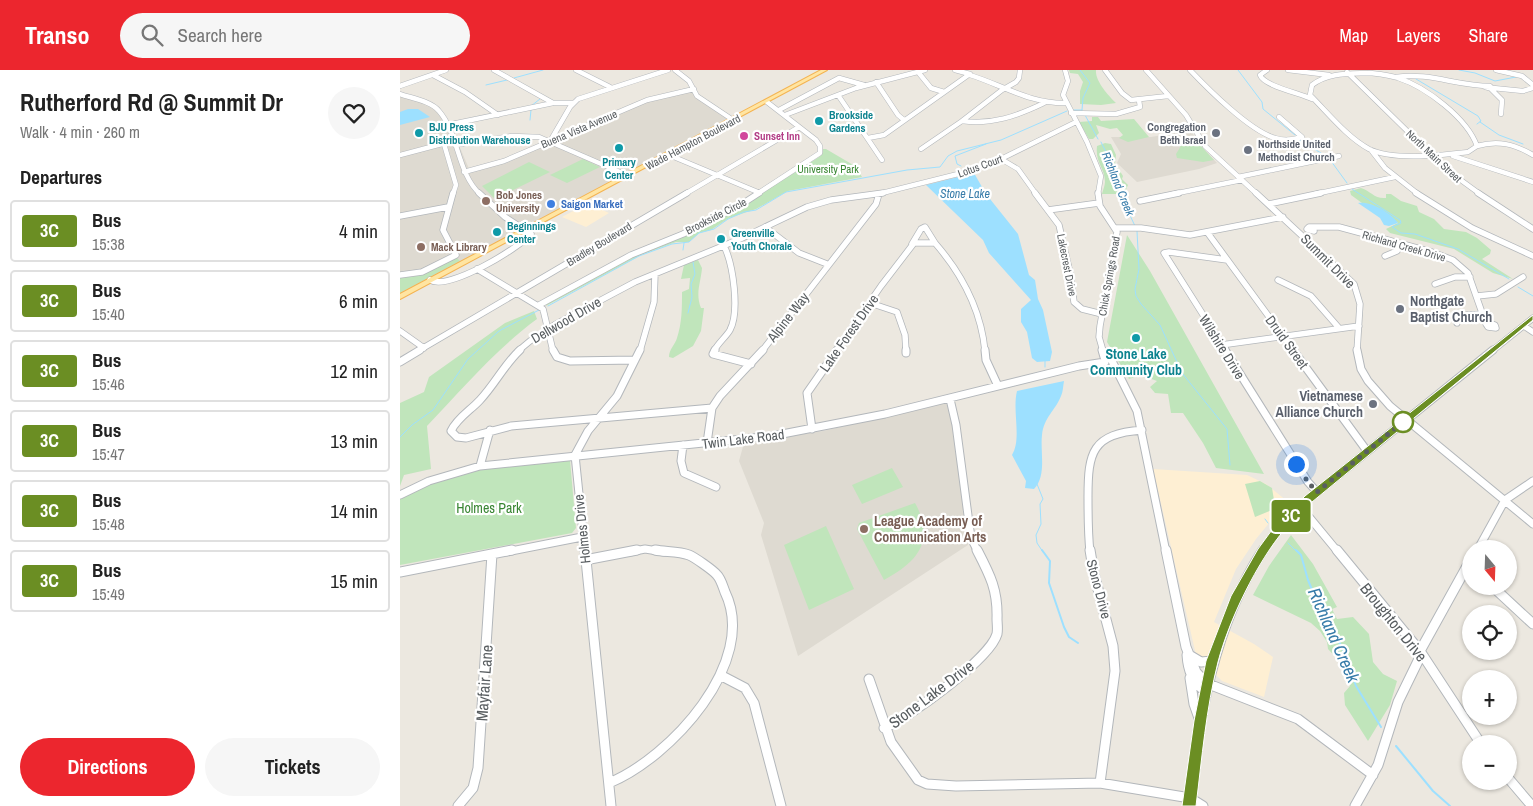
<!DOCTYPE html>
<meta charset="utf-8">
<style>
:root{--surface:#fff;--page:#f6f6f6;--text:#222;--muted:#767676;--line:#e0e0e0;--accent:#ec262e}
body{margin:0;font-family:"Archivo Narrow",sans-serif;background:var(--page);color:var(--text);height:100vh;display:flex;flex-direction:column;font-size:19px;white-space:nowrap}
*{box-sizing:border-box;margin:0}
p{font-size:16px;color:var(--muted)}
.icon{flex:none;width:28px;height:28px;fill:none;stroke:currentColor;stroke-width:2;stroke-linecap:round;stroke-linejoin:round}
.map{position:relative;flex:1;overflow:hidden}
.sheet{display:flex;flex-direction:column;background:var(--surface);width:400px}
.sheet>*{flex:none}
.badge{padding:0 10px;border-radius:4px;font-size:18px;line-height:32px}
.needle{width:32px;rotate:161deg}
.tools{position:absolute;left:1062px;top:470px;display:grid;gap:10px}
.tools a{display:grid;place-items:center;width:55px;height:55px;border-radius:50%;background:var(--surface);box-shadow:0 1px 4px #0004;font-size:25px}
.you{position:absolute;width:25px;height:25px;margin:-12px;border:4px solid #fff;border-radius:50%;background:#1a73e8;box-shadow:0 0 0 8px #1a73e833}
.map>.badge{position:absolute;translate:-50% -50%;box-shadow:0 0 0 2px #fff}
h2{padding:0 20px;font-size:19px;line-height:45px}
.round{display:grid;place-items:center;flex:none;width:52px;height:52px;border-radius:26px;background:var(--page)}
.summary{display:flex;align-items:center;justify-content:space-between;height:85px;padding:0 20px}
h1{font-size:24px;font-weight:700;line-height:38px}
.button{display:flex;gap:10px;margin-top:auto;padding:10px 20px}
.button a{flex:1;height:58px;border-radius:30px;background:var(--accent);color:#fff;font-size:20px;font-weight:700;line-height:58px;text-align:center}
.button a+a{background:var(--page);color:var(--text)}
ul{padding:0;list-style:none}
li{display:flex;align-items:center;gap:15px;height:62px;margin:0 10px 8px;padding:0 10px;border:2px solid var(--line);border-radius:5px}
li div{flex:1}
li b{display:block;font-size:19px}
li em{font-style:normal}
li .badge{min-width:55px;font-weight:700;text-align:center}
header{display:flex;align-items:center;gap:30px;box-sizing:border-box;height:70px;padding:0 25px;background:var(--accent);color:#fff}
header strong{font-size:24px}
nav{display:flex;gap:28px;margin-inline-start:auto;font-size:18px}
.search{width:350px;height:45px;background:var(--page);display:flex;align-items:center;gap:12px;box-sizing:border-box;padding:0 18px;border-radius:28px;color:var(--muted);font-size:19px}
main{display:flex;flex:1;min-height:0}
.map>svg:first-child{display:block}
.commercial{fill:#feefd3}
.education{fill:#dedad1}
.green{fill:#c0e5bb}
.water{fill:#9de0ff}
.lines{fill:none;stroke-linecap:round;stroke-linejoin:round}
.stream-far1{stroke:#9de0ff;stroke-width:1}
.stream{stroke:#9de0ff;stroke-width:2}
.minor-far3-casing{stroke:#b3b7bb;stroke-width:5.5}
.minor-far2-casing{stroke:#b3b7bb;stroke-width:7}
.minor-far1-casing{stroke:#b3b7bb;stroke-width:9}
.minor-casing{stroke:#b3b7bb;stroke-width:11}
.major-casing{stroke:#f4b351;stroke-width:2}
.minor-far3{stroke:#fff;stroke-width:4.5}
.minor-far2{stroke:#fff;stroke-width:5.5}
.minor-far1{stroke:#fff;stroke-width:7}
.minor{stroke:#fff;stroke-width:9}
.major{fill:#ffe5a2;fill-rule:evenodd}
.line{fill:#6b8e23;stroke:#fff}
.walk{stroke:#595e61;stroke-width:5;stroke-dasharray:0 9}
.culture-dot{fill:#0f9aa8;stroke:#fff;stroke-width:2}
.worship-dot{fill:#6b7280;stroke:#fff;stroke-width:2}
.hotel-dot{fill:#d1479c;stroke:#fff;stroke-width:2}
.education-dot{fill:#8d6e63;stroke:#fff;stroke-width:2}
.shop-dot{fill:#3f7fe0;stroke:#fff;stroke-width:2}
.stop-dot{fill:#fff;stroke:#6b8e23;stroke-width:2.5}
.labels{text-anchor:middle;dominant-baseline:central;stroke-width:4.5;stroke-linejoin:round;paint-order:stroke}
.far-culture-label{font-size:11px;font-weight:bold;fill:#0d838f;stroke:#fff;text-anchor:start}
.far-worship-label{font-size:11px;font-weight:bold;fill:#5b616d;stroke:#fff;text-anchor:end}
.far-street-label{font-size:11px;fill:#595e61;stroke:#fff}
.far-hotel-label{font-size:11px;font-weight:bold;fill:#b23c85;stroke:#fff;text-anchor:start}
.far-park-label{font-size:11px;fill:#398633;stroke:#fff}
.far-education-label{font-size:11px;font-weight:bold;fill:#785e54;stroke:#fff;text-anchor:start}
.far-shop-label{font-size:11px;font-weight:bold;fill:#366cbe;stroke:#fff;text-anchor:start}
.far-water-label{font-size:12px;font-style:italic;fill:#377ca9;stroke:#fff}
.street-label{font-size:14px;fill:#595e61;stroke:#fff}
.worship-label{font-size:14px;font-weight:bold;fill:#5b616d;stroke:#fff;text-anchor:start}
.culture-label{font-size:14px;font-weight:bold;fill:#0d838f;stroke:#fff}
.park-label{font-size:14px;fill:#398633;stroke:#fff}
.education-label{font-size:14px;font-weight:bold;fill:#785e54;stroke:#fff;text-anchor:start}
.near-street-label{font-size:16px;fill:#595e61;stroke:#fff}
.near-water-label{font-size:18px;font-style:italic;fill:#377ca9;stroke:#fff}
</style>
<header>
<strong>Transo</strong>
<div class="search"><svg class="icon" aria-label="search" viewBox="0 0 24 24"><circle cx="10" cy="10" r="6"/><path d="M15 15l6 6"/></svg>Search here</div>
<nav><a>Map</a><a>Layers</a><a>Share</a></nav>
</header>
<main>
<section class="sheet">
<div class="summary"><div><h1>Rutherford Rd @ Summit Dr</h1><p>Walk · 4 min · 260 m</p></div><a class="round"><svg class="icon" aria-label="heart" viewBox="0 0 24 24"><path d="M12 20l-8-8c-3-5 5-10 8-4 3-6 11-1 8 4z"/></svg></a></div>
<h2>Departures</h2>
<ul>
<li><span class="badge" style="background:#6b8e23;color:#fff">3C</span><div><b>Bus</b><p>15:38</p></div><em>4 min</em></li>
<li><span class="badge" style="background:#6b8e23;color:#fff">3C</span><div><b>Bus</b><p>15:40</p></div><em>6 min</em></li>
<li><span class="badge" style="background:#6b8e23;color:#fff">3C</span><div><b>Bus</b><p>15:46</p></div><em>12 min</em></li>
<li><span class="badge" style="background:#6b8e23;color:#fff">3C</span><div><b>Bus</b><p>15:47</p></div><em>13 min</em></li>
<li><span class="badge" style="background:#6b8e23;color:#fff">3C</span><div><b>Bus</b><p>15:48</p></div><em>14 min</em></li>
<li><span class="badge" style="background:#6b8e23;color:#fff">3C</span><div><b>Bus</b><p>15:49</p></div><em>15 min</em></li>
</ul>
<div class="button"><a>Directions</a><a>Tickets</a></div>
</section>
<div class="map">
<svg width="1133" height="736" viewBox="0 0 1133 736">
<rect width="100%" height="100%" fill="#ece8e0"/>
<path class="commercial" d="M188,133L209,143L186,157L162,147Z
M753,399L847,405L866,414L887,431L856,469L836,499L814,552L854,574L873,587L864,627L822,611L796,585Z"/>
<path class="education" d="M293,20L298,27L329,48L0,224V22L38,36L49,52L70,101L105,91L248,31Z
M791,60L797,72L817,93L799,99L737,112L717,93L721,84L711,67H751Z
M545,333L550,338L568,475L398,586L361,465L364,453L339,391L344,373L423,361Z"/>
<path class="green" d="M669,0H696C695,11 708,25 716,33L701,35L680,34V21L683,12L678,4L670,3Z
M692,47H698L701,51L734,49L749,67L728,72L719,68L723,65L717,58L710,59L696,55L699,63L693,69H689L679,52L692,51Z
M784,71L801,76L814,90L803,92L777,88L776,84Z
M705,73L711,74L716,85L715,93L723,106L722,109L728,115L724,124H702C703,120 705,115 705,112C705,98 695,93 697,76Z
M423,79H426L455,96L462,107L388,121L356,139L329,148L311,160L299,163L289,172H276L241,185L146,236L148,231L229,187L267,172L378,113L419,87L422,84Z
M183,89L200,97L167,113L150,105Z
M129,92L150,102L95,129L82,116Z
M961,118C971,121 974,129 986,128V124H991L1001,131L1017,136L1019,142L1034,149L1044,159L1066,162L1077,168L1091,180L1090,184L1082,189L1113,209L1093,203L1054,179L990,163L986,159L998,153L972,135L962,133L951,125L950,121Z
M727,165L750,201L864,404L816,398L803,373L783,343H771L768,324L755,323L750,317L757,311L741,305L729,309L707,272Z
M56,187L60,191L0,223V206L8,205Z
M298,190L302,198C301,212 295,223 301,238H304L301,261L293,276L273,288L269,287C269,279 275,275 277,268C282,253 282,238 282,222L289,219L290,208L281,209L284,195Z
M134,241L137,249C96,279 62,319 27,356L31,399L4,405L0,416V333L24,322L29,307L105,253Z
M170,390L176,458L172,463L0,495V428L31,414L81,399Z
M492,398L503,417L462,434L452,415Z
M860,411L872,418L874,430L879,437L855,447L845,414Z
M515,433C536,470 518,492 484,510L457,459L459,453Z
M426,456L454,519L409,540L384,475Z
M891,465L913,494L937,537L932,539L937,549L953,547L969,564L973,592L983,604L997,611L990,635L968,671L945,635L944,623L950,616L945,609L947,606L942,600L945,597L928,579L927,572L920,561L911,553L853,525L869,496Z"/>
<path class="water" d="M8,39H18L30,47L0,55V42Z
M574,103L586,124L618,164L629,205L635,210L638,229L643,240L652,282L650,291L637,292L632,288L627,262L621,252V239L631,230L589,183L583,170L526,115Z
M958,133C971,131 990,142 998,153L989,156L984,155L980,148Z
M664,311C663,316 663,322 661,326C655,341 644,347 642,365C640,382 647,406 634,419L625,418L626,411L612,385C622,369 612,341 617,321Z"/>
<g class="lines">
<path class="stream-far1" d="M680,0L690,13L683,28L682,40
M838,0L862,32L863,39L895,65
M1059,0L1075,3L1095,11L1116,7
M114,8L143,0
M1016,9L1078,46L1081,51L1077,54
M86,15L107,10
M131,36L140,29
M674,40H682
M685,45L698,69
M130,50L131,40
M1080,52L1099,65L1123,74
M899,70L926,86
M701,72L714,98L719,122L735,156
M931,91L947,113
M561,96L557,94L555,86L586,74
M952,119L1000,150L1001,153L992,157L1001,163L1015,164L1058,179L1109,209
M737,161L739,199L735,219L736,226L741,234L760,255L782,303L827,359L830,395
M283,180L284,173
M1118,217L1133,226
M148,236L239,186L272,174L289,172L299,163L314,159L328,149L344,142L356,140L386,122L507,100L540,97L548,86L557,81L601,70L667,41
M288,243L292,227L291,214L295,204L293,192
M645,290V297
M0,367L12,355L33,340L68,289L99,261L139,240
M637,414L643,429L640,434L641,454L636,465L637,473L643,482
M865,449L868,453
M888,473L897,482"/>
<path class="stream" d="M642,480L650,491L649,513L664,557L669,567L678,573
M896,480L901,485L908,510L922,544L942,577L956,616L981,657
M996,676L1033,721L1050,736"/>
<g class="minor-far3-casing">
<path id="minor-far3" d="M94,0L153,33
M176,0L210,17
M275,0L289,11L297,26L333,50
M555,0L570,4
M665,0L668,11L663,25L687,72L701,106L698,124
M705,0L722,23L731,30L768,26
M746,0L786,45L805,76L857,124
M790,0C808,19 850,61 875,68C884,71 893,70 902,67L879,47
M867,0L860,5C864,16 899,23 912,29
M888,0L929,5
M1096,0L1122,6L1133,15
M518,2L531,18L544,22
M947,2L1047,100L1080,124
M971,3C980,4 990,5 998,8C1026,17 1067,48 1077,76L1068,82C1041,85 994,91 969,79C947,67 928,43 910,25L912,15C929,2 950,4 971,3Z
M33,5L65,22L98,45
M570,5C602,15 631,34 666,33
M996,7C1028,2 1058,16 1090,16L1093,19L1085,17
M476,12L498,45L504,50
M0,16L46,0
M1093,18L1123,21L1133,18
M1091,19L1102,30L1101,44
M0,24C11,28 31,31 39,41C59,64 57,103 80,124
M438,25L482,90
M379,40L439,8L464,15
M671,43L716,44L740,37L739,30
M385,45L456,18L525,0
M562,51C592,55 617,46 644,33
M47,55L153,33H173
M152,68L170,37L178,29L268,0
M468,68L484,65L567,6
M44,74L56,115L53,124
M55,75L112,66L139,67L229,106
M1077,76C1098,70 1114,74 1133,85
M521,79L562,51L602,20L616,12L619,8L620,0
M971,80L985,98L1018,124
M0,85L53,71
M269,85L360,123
M1053,86L1133,112
M601,89L618,99L636,124
M64,102L104,91L247,30L294,19
M838,107L939,86
M285,124L399,57
M357,124L420,83V76L416,70L367,32
M478,124L574,100L601,89L676,52
M773,124L842,110
M915,124L995,107"/>
</g>
<g class="minor-far2-casing">
<path id="minor-far2" d="M635,123L659,155L670,203L674,232L682,239L702,244
M698,123L700,136L717,162L700,256L699,267L703,281
M856,123L954,214L960,234L957,281
M1016,123L1072,158L1133,186
M1078,123L1133,159
M740,131L779,123
M869,134L921,123
M648,140L699,133
M0,146L48,137
M365,157L399,183L427,194
M909,157H913L914,161L907,159Z
M913,157H939L1032,182L1053,190L1068,203L1086,254
M716,158H741L790,165L883,147
M807,162L894,281
M512,174L521,159L525,157L535,173
M985,186L997,181L1001,175
M77,199L143,239L153,281
M0,205L22,202L56,185L43,160L53,123
M30,210C48,221 118,179 131,164L105,147L79,123
M878,210L911,226L939,258
M1035,214L1055,207H1070
M1077,226L1096,224L1123,207
M470,233L497,242L505,265L506,281
M139,235L231,185L283,164L339,136L359,123
M1057,253L1058,248L1066,245L1083,244
M1089,253L1095,255L1096,258L1088,257L1086,254Z
M1124,256L1133,262
M0,261L24,278
M821,275L959,256
M18,281L287,123
M118,281L130,271L156,254L235,212L340,169L407,137L431,130L483,123
M240,281L254,232L255,204
M314,281C318,273 326,267 330,260C340,241 333,194 324,176
M362,281L476,134L479,124
M436,281L481,216L514,173H535C562,204 581,240 585,281
M826,281L764,183L769,182L827,190
M1092,281L1133,248"/>
</g>
<g class="minor-far1-casing">
<path id="minor-far1" d="M120,280C104,295 95,314 80,330C71,340 57,348 51,361L57,367L66,368L111,356L312,338
M153,280L157,287L170,291L235,290
M315,280L313,284L351,294
M506,280V283
M585,280L586,290L598,316
M702,280L704,287
M825,280L908,412L917,422
M893,280L967,381
M957,280L961,299L968,311L990,336L1133,454
M712,291L737,341L766,482
M0,292L20,280
M550,329L556,355L571,468L578,482
M412,359L407,323L437,280
M307,373L312,338L320,326L363,280
M283,375L281,391L284,403L316,417
M80,396L90,360
M0,425L29,411L80,396L372,366L485,344L679,296L705,292
M900,436L938,482
M1078,479L1105,430L1133,411
M106,482L182,467
M185,482L175,385L188,361L217,326L240,280
M230,482L245,479L264,482
M690,482C688,464 688,445 688,427C688,382 692,364 742,360
M863,482L872,467L900,436L1093,280"/>
</g>
<g class="minor-casing">
<path id="minor" d="M185,480L211,736
M690,480L694,504L713,576L715,601L700,713
M766,480L786,577L796,602L806,613L898,649L973,705
M937,480L1020,581L1081,674
M185,490L237,480
M0,502L112,480
M1092,516L1133,554
M787,585C788,600 792,612 805,621
M791,586L801,592L812,591
M322,606L345,618L354,633L381,736
M790,608L794,634L800,651
M469,609L491,672L518,710L527,714L556,716L700,713L790,728L803,736
M484,658C508,648 590,589 597,564C598,559 597,553 597,549C598,520 590,505 577,480
M1109,709L1132,736
M209,713C270,688 359,592 325,522C323,517 321,509 317,505C313,500 294,487 289,485C279,481 265,482 255,480
M58,736L73,718L78,698L92,484
M789,736C799,647 813,557 863,480
M955,736L978,695L998,632L1018,591L1020,581L1071,489"/>
</g>
<g class="major-casing">
<path id="major" d="M421,0H427L0,229V224Z"/>
</g>
<use href="#minor-far3" class="minor-far3"/>
<use href="#minor-far2" class="minor-far2"/>
<use href="#minor-far1" class="minor-far1"/>
<use href="#minor" class="minor"/>
<use href="#major" class="major"/>
</g>
<path class="line" d="M1133,245V250L912,432C904,441 894,450 885,459C857,492 829,550 818,592C806,639 802,688 796,736H782L794,651L806,591L831,526L858,479L877,453L905,426Z"/>
<g class="lines">
<path class="walk" d="M896,394L908,412L917,422L1003,352"/>
</g>
<g class="culture-dot">
<circle cx="419" cy="51" r="5"/>
<circle cx="19" cy="63" r="5"/>
<circle cx="219" cy="78" r="5"/>
<circle cx="97" cy="162" r="5"/>
<circle cx="321" cy="169" r="5"/>
<circle cx="736" cy="268" r="5"/>
</g>
<g class="worship-dot">
<circle cx="816" cy="63" r="5"/>
<circle cx="848" cy="80" r="5"/>
<circle cx="1000" cy="239" r="5"/>
<circle cx="973" cy="334" r="5"/>
</g>
<circle class="hotel-dot" cx="344" cy="66" r="5"/>
<g class="education-dot">
<circle cx="86" cy="131" r="5"/>
<circle cx="21" cy="177" r="5"/>
<circle cx="464" cy="459" r="5"/>
</g>
<circle class="shop-dot" cx="151" cy="134" r="5"/>
<circle class="stop-dot" cx="1003" cy="352" r="10"/>
<g class="labels">
<g class="far-culture-label">
<text x="429" y="45">Brookside<tspan x="429" dy="13">Gardens</tspan></text>
<text x="29" y="57">BJU Press<tspan x="29" dy="13">Distribution Warehouse</tspan></text>
<text x="219" y="92" text-anchor="middle">Primary<tspan x="219" dy="13">Center</tspan></text>
<text x="107" y="156">Beginnings<tspan x="107" dy="13">Center</tspan></text>
<text x="331" y="163">Greenville<tspan x="331" dy="13">Youth Chorale</tspan></text>
</g>
<g class="far-worship-label">
<text x="806" y="57">Congregation<tspan x="806" dy="13">Beth Israel</tspan></text>
<text x="858" y="74" text-anchor="start">Northside United<tspan x="858" dy="13">Methodist Church</tspan></text>
</g>
<g class="far-street-label">
<text transform="translate(179 59) rotate(-23)">Buena Vista Avenue</text>
<text transform="translate(293 72) rotate(-28)">Wade Hampton Boulevard</text>
<text transform="translate(1034 86) rotate(43)">North Main Street</text>
<text transform="translate(580 96) rotate(-20)">Lotus Court</text>
<text transform="translate(316 146) rotate(-27)">Brookside Circle</text>
<text transform="translate(199 174) rotate(-31)">Bradley Boulevard</text>
<text transform="translate(1004 176) rotate(16)">Richland Creek Drive</text>
<text transform="translate(667 195) rotate(79)">Lakecrest Drive</text>
<text transform="translate(709 206) rotate(-80)">Chick Springs Road</text>
</g>
<g class="far-hotel-label">
<text x="354" y="66">Sunset Inn</text>
</g>
<g class="far-park-label">
<text x="428" y="99">University Park</text>
</g>
<g class="far-education-label">
<text x="96" y="125">Bob Jones<tspan x="96" dy="13">University</tspan></text>
<text x="31" y="177">Mack Library</text>
</g>
<g class="far-shop-label">
<text x="161" y="134">Saigon Market</text>
</g>
<g class="far-water-label">
<text transform="translate(718 114) rotate(68)">Richland Creek</text>
<text x="565" y="124">Stone Lake</text>
</g>
<g class="street-label">
<text transform="translate(928 191) rotate(45)">Summit Drive</text>
<text transform="translate(388 247) rotate(-52)">Alpine Way</text>
<text transform="translate(166 250) rotate(-30)">Dellwood Drive</text>
<text transform="translate(449 263) rotate(-55)">Lake Forest Drive</text>
<text transform="translate(887 272) rotate(54)">Druid Street</text>
<text transform="translate(822 277) rotate(58)">Wilshire Drive</text>
<text transform="translate(343 369) rotate(-7)">Twin Lake Road</text>
<text transform="translate(182 459) rotate(-96)">Holmes Drive</text>
<text transform="translate(699 519) rotate(75)">Stono Drive</text>
</g>
<g class="worship-label">
<text x="1010" y="231">Northgate<tspan x="1010" dy="16">Baptist Church</tspan></text>
<text x="963" y="326" text-anchor="end">Vietnamese<tspan x="963" dy="16">Alliance Church</tspan></text>
</g>
<g class="culture-label">
<text x="736" y="284">Stone Lake<tspan x="736" dy="16">Community Club</tspan></text>
</g>
<g class="park-label">
<text x="89" y="438">Holmes Park</text>
</g>
<g class="education-label">
<text x="474" y="451">League Academy of<tspan x="474" dy="16">Communication Arts</tspan></text>
</g>
<g class="near-street-label">
<text transform="translate(994 552) rotate(51)">Broughton Drive</text>
<text transform="translate(84 613) rotate(-86)">Mayfair Lane</text>
<text transform="translate(531 624) rotate(-37)">Stone Lake Drive</text>
</g>
<g class="near-water-label">
<text transform="translate(934 565) rotate(66)">Richland Creek</text>
</g>
</g>
</svg>
<div class="tools">
<a><svg class="needle" viewBox="-14 -14 28 28"><path d="M0-13l5 13h-10z" fill="#e53935"/><path d="M0 13l5-13h-10z" fill="#767676"/></svg></a>
<a><svg class="icon" aria-label="locate" viewBox="0 0 24 24"><circle cx="12" cy="12" r="6"/><path d="M12 2v4M12 18v4M2 12h4M18 12h4"/></svg></a>
<a>+</a>
<a>−</a>
</div>
<div class="you" style="left:896px;top:394px"></div>
<b class="badge" style="left:891px;top:446px;background:#6b8e23;color:#fff">3C</b>
</div>
</main>
